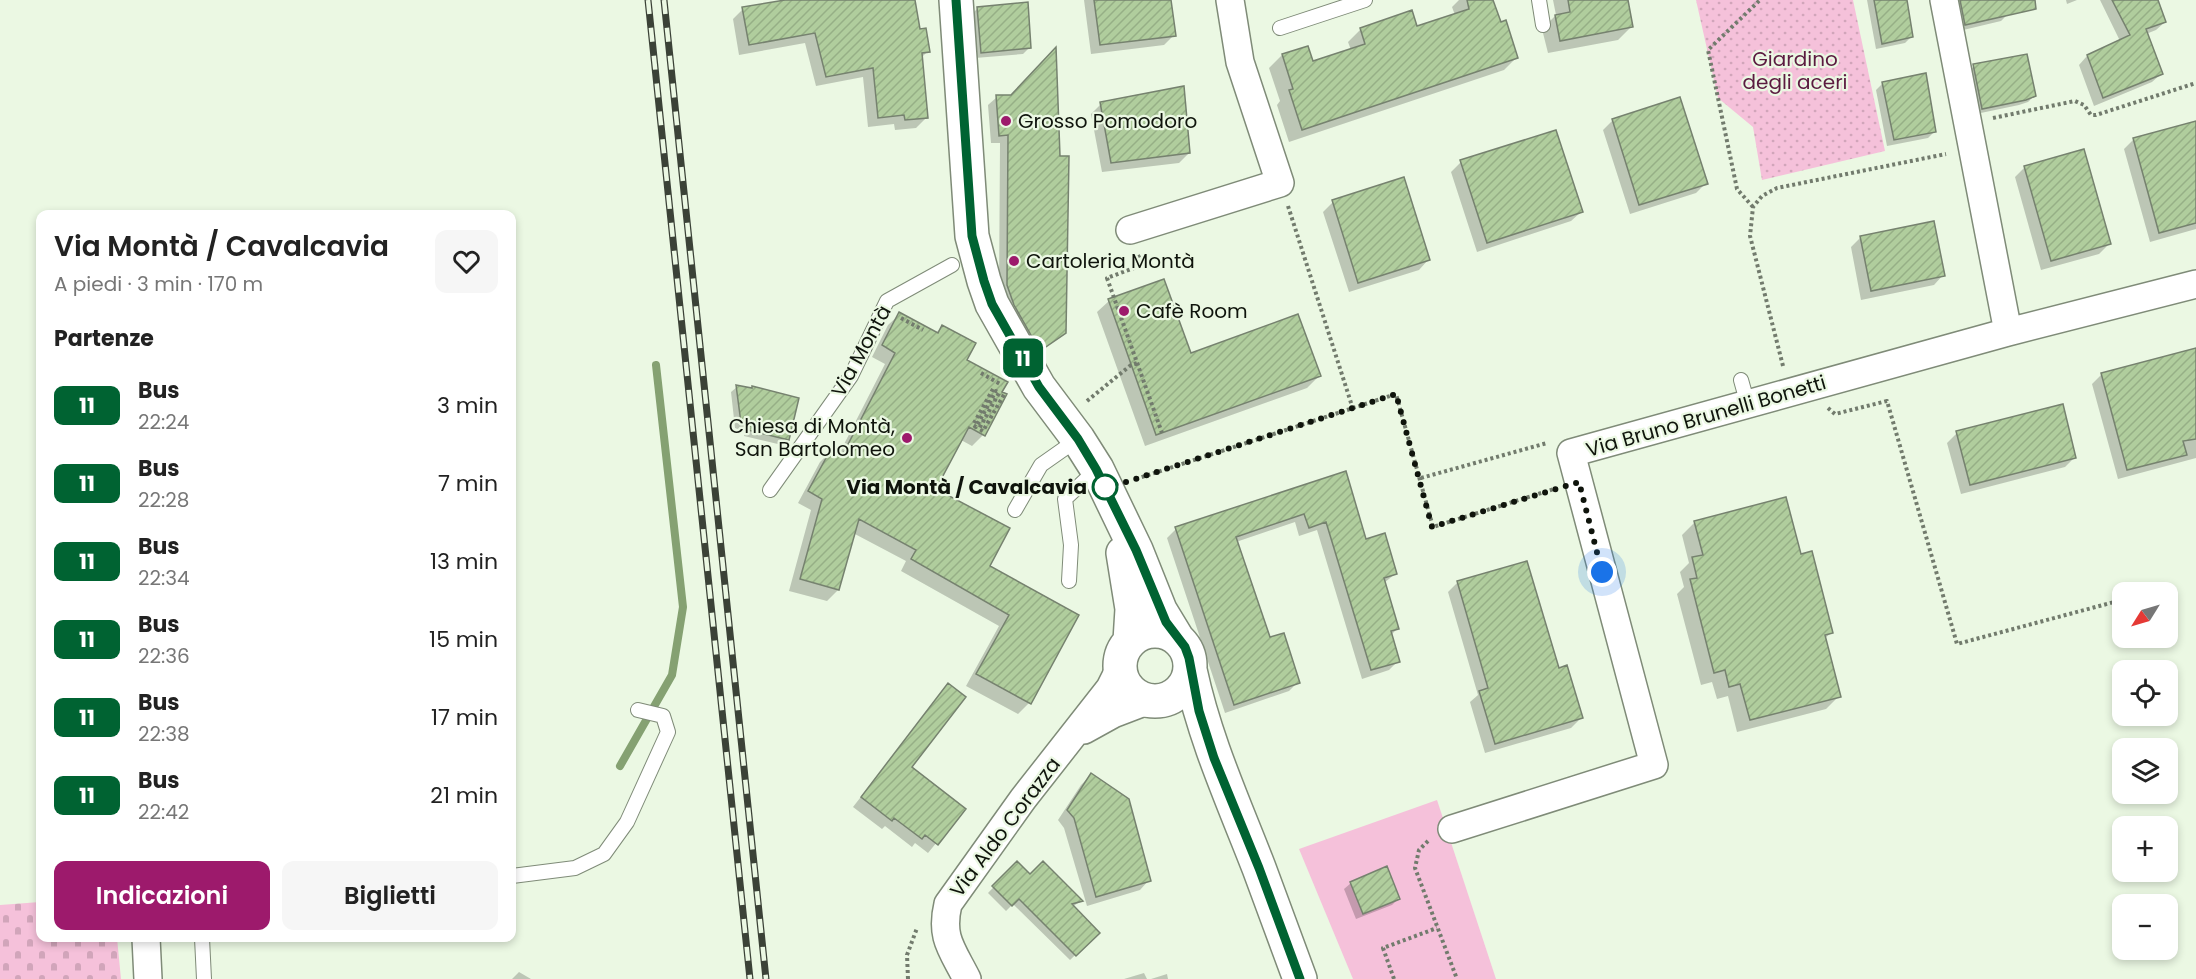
<!DOCTYPE html>
<html lang="it">
<meta charset="utf-8">
<style>
:root{--surface:#fff;--page:#f6f6f6;--text:#222;--muted:#767676;--accent:#9d1a6c}
body{margin:0;font-family:Poppins,sans-serif;background:var(--page);color:var(--text);height:100vh;display:flex;flex-direction:column;font-size:22px;white-space:nowrap}
*{box-sizing:border-box;margin:0}
p{font-size:20px;color:var(--muted)}
.icon{flex:none;width:33px;height:33px;fill:none;stroke:currentColor;stroke-width:2;stroke-linecap:round;stroke-linejoin:round}
.map{position:relative;flex:1;overflow:hidden}
.side{position:absolute;left:36px;top:210px;width:480px;height:732px;display:flex;flex-direction:column;background:var(--surface);border-radius:12px;box-shadow:0 3px 9px #0003}
.side>*{flex:none}
.badge{padding:0 12px;border-radius:9px;font-size:21px;line-height:39px}
.needle{width:39px;rotate:233deg}
.controls{position:absolute;left:2112px;top:582px;display:grid;gap:12px}
.controls a{display:grid;place-items:center;width:66px;height:66px;border-radius:12px;background:var(--surface);box-shadow:0 3px 9px #0003;font-size:30px}
.you{position:absolute;width:30px;height:30px;margin:-15px;border:4px solid #fff;border-radius:50%;background:#1a73e8;box-shadow:0 0 0 9px #1a73e833}
.map>.badge{position:absolute;translate:-50% -50%;box-shadow:0 0 0 3px #fff}
h2{padding:0 18px;font-size:22px;line-height:54px}
.round{display:grid;place-items:center;flex:none;width:63px;height:63px;border-radius:12px;background:var(--page)}
.summary{display:flex;align-items:center;justify-content:space-between;height:102px;padding:0 18px}
h1{font-size:28px;font-weight:600;line-height:45px}
.button{display:flex;gap:12px;margin-top:auto;padding:12px 18px}
.button a{flex:1;height:69px;border-radius:12px;background:var(--accent);color:#fff;font-size:24px;font-weight:600;line-height:69px;text-align:center}
.button a+a{background:var(--page);color:var(--text)}
ul{padding:0;list-style:none}
li{display:flex;align-items:center;gap:18px;height:78px;padding:0 18px}
li div{flex:1}
li b{display:block;font-size:22px}
li em{font-style:normal}
li .badge{min-width:66px;font-weight:700;text-align:center}
.map>svg:first-child{display:block}
.grass{fill:url(#grass-dots)}
.cemetery{fill:url(#cemetery-stones)}
.garden{fill:#f5c1da}
.shadow{fill:#0003}
.lines{fill:none;stroke-linecap:round;stroke-linejoin:round}
.stream{stroke:#85a172;stroke-width:8}
.building{fill:url(#building-hatch);stroke:#76826f;stroke-width:1.5}
.lane-casing{stroke:#7f8b78;stroke-width:16}
.street-casing{stroke:#7f8b78;stroke-width:30}
.secondary-casing{stroke:#7f8b78;stroke-width:36}
.path{stroke:#727b6d;stroke-width:4;stroke-dasharray:3 3;stroke-linecap:butt}
.lane{stroke:#fff;stroke-width:14}
.street{stroke:#fff;stroke-width:27}
.secondary{stroke:#fff;stroke-width:33}
.rail-casing{stroke:#3b4237;stroke-width:7}
.rail{stroke:#ebf8e3;stroke-width:4.5;stroke-dasharray:14;stroke-linecap:butt}
.line-casing{stroke:#fff;stroke-width:14}
.line{stroke:#006332;stroke-width:9}
.walk{stroke:#0f140c;stroke-width:6;stroke-dasharray:0 10.8}
.poi-dot{fill:#9d1a6c;stroke:#ebf8e3;stroke-width:2}
.stop-dot{fill:#fff;stroke:#006332;stroke-width:3}
.labels{text-anchor:middle;dominant-baseline:central;stroke-width:4.5;stroke-linejoin:round;paint-order:stroke}
.park-label{font-size:20px;fill:#5b1b40;stroke:#ebf8e3}
.poi-label{font-size:20px;fill:#0f140c;stroke:#ebf8e3;text-anchor:start}
.street-label{font-size:20px;fill:#0f140c;stroke:#ebf8e3}
.stop-label{font-size:20px;font-weight:bold;fill:#0f140c;stroke:#ebf8e3;text-anchor:end}
</style>
<div class="map">
<svg width="2196" height="979" viewBox="0 0 2196 979">
<defs>
<pattern id="grass-dots" width="8" height="8" patternUnits="userSpaceOnUse" patternTransform="scale(1.5)"><rect width="8" height="8" fill="#f5c1da"/><path d="M2 2h.1M6 6h.1" fill="none" stroke="#d1a5ba" stroke-width="1.8" stroke-linecap="round"/></pattern>
<pattern id="cemetery-stones" width="16" height="16" patternUnits="userSpaceOnUse" patternTransform="scale(1.5)"><rect width="16" height="16" fill="#f5c1da"/><path d="M2 7V4a2 2 0 0 1 4 0v3zM10 15v-3a2 2 0 0 1 4 0v3z" fill="#d1a5ba"/></pattern>
<pattern id="building-hatch" width="6" height="6" patternUnits="userSpaceOnUse" patternTransform="scale(1.5)"><rect width="6" height="6" fill="#b0cd9d"/><path d="M-1 1l2-2M0 6l6-6M5 7l2-2" fill="none" stroke="#96af86"/></pattern>
</defs>
<rect width="100%" height="100%" fill="#ebf8e3"/>
<path class="grass" d="M1696,0H1853L1885,151L1762,180L1753,127L1718,98Z"/>
<path class="cemetery" d="M40,902V938H117L121,979H0V905Z"/>
<path class="garden" d="M1437,800L1496,979H1353L1299,849Z"/>
<path class="shadow" d="M794,0H914L919,31L928,51L921,58L927,117L916,128L895,130L894,124L868,127L863,77L816,86L805,43L739,55L733,19L743,9Z
M1084,0H1170L1174,35L1164,45L1091,54Z
M1459,0H1491L1500,24L1517,57L1504,70L1289,142L1277,105L1280,101L1269,68L1282,55L1312,63L1351,50L1348,42L1361,29L1416,28L1455,15L1452,7Z
M1553,0H1626L1631,27L1618,40L1548,53L1542,29L1556,15Z
M1867,0H1905L1912,36L1905,43L1876,49Z
M1951,0H2004L2007,15L2001,21L1959,31Z
M2066,0H2077L2067,4Z
M2100,0H2157L2165,22L2156,30L2146,34L2161,74L2152,82L2094,106L2079,65L2087,56L2120,41Z
M978,8L1030,47L1023,54L975,58L971,15Z
M1974,66L2034,96L2028,102L2019,105L1976,114L1968,72Z
M1883,83L1935,131L1928,138L1887,146L1876,90Z
M1011,96L1065,332L1032,358L999,294L1000,143H991L988,105L997,97Z
M1101,104L1189,153L1179,163L1102,172L1091,114Z
M1613,120L1706,183L1696,193L1630,214L1603,130Z
M2196,127V229L2150,242L2124,149L2133,140Z
M1461,162L1581,212L1571,221L1477,252L1451,172Z
M2025,167L2109,244L2099,254L2041,270L2015,177Z
M1403,179L1428,260L1419,270L1349,292L1323,212L1333,202Z
M1861,237L1943,275L1934,285L1861,300L1851,247Z
M1109,301L1190,355L1319,376L1307,388L1145,446L1097,312Z
M900,314L935,334L942,326L965,360L1005,395L983,435L972,446L961,440L934,490L988,566L1077,616L1029,703L1018,714L966,686L999,626L901,571L906,561L853,533L838,590L827,601L789,591L811,510L798,503L820,462L832,450L839,454L885,364L872,357L888,325Z
M2196,348V458L2118,479L2092,384L2102,374Z
M737,387L788,439L782,445L744,436L745,432L735,428L731,392Z
M1957,433L2075,457L2065,467L1961,494L1947,443Z
M1345,473L1365,541L1395,574L1384,583L1398,628L1390,636L1398,661L1389,670L1362,679L1317,530L1299,536L1295,522L1236,542L1269,639L1298,682L1289,691L1225,713L1167,538L1176,529Z
M1695,522L1800,556L1831,633L1824,639L1839,696L1826,709L1737,732L1728,696L1717,699L1712,682L1701,685L1677,594L1684,587L1680,572L1689,563L1682,535Z
M1458,582L1558,670L1581,718L1571,728L1485,753L1470,702L1478,695L1448,592Z
M948,685L910,767L964,809L928,853L915,843L912,847L885,826L882,829L853,807Z
M1091,775L1149,880L1140,890L1087,906L1064,828L1058,820L1081,785Z
M1017,863L1030,876L1081,901L1072,907L1098,933L1070,960L1013,904L1006,911L988,893Z
M1351,883L1399,898L1392,905L1356,919L1344,889Z
M519,972L531,979H512Z
M1144,973L1147,979H1124Z
M1167,974L1168,979H1151Z"/>
<g class="lines">
<path class="stream" d="M620,766L672,675L683,607L656,365"/>
</g>
<path class="building" d="M785,0H915L920,29L926,28L930,52L922,53L928,118L905,120L904,115L878,118L873,68L826,77L815,33L749,45L742,7Z
M1094,0H1171L1176,36L1100,45Z
M1467,0H1493L1501,22L1506,20L1518,58L1302,130L1289,90L1293,89L1282,54L1308,46L1313,61L1365,44L1360,28L1412,10L1417,26L1469,9Z
M1568,0H1628L1633,27L1560,41L1555,15L1570,12Z
M1874,0H1907L1913,37L1882,44Z
M1960,0H2035L2036,9L1965,25Z
M2112,0H2158L2166,22L2146,29L2163,74L2103,98L2087,55L2130,35Z
M1028,2L1031,48L981,53L977,7Z
M1056,47L1060,156H1069L1066,333L1040,351L1014,305L1007,285L1008,135L999,136L996,95H1011Z
M2027,54L2036,96L2026,100L1982,109L1973,64Z
M1926,73L1936,132L1894,140L1882,82Z
M1184,86L1190,153L1111,163L1100,102Z
M1680,97L1708,184L1639,205L1612,119Z
M2196,121V223L2159,233L2133,138Z
M1556,130L1583,212L1487,243L1460,160Z
M2084,149L2111,244L2051,261L2024,166Z
M1404,177L1430,260L1358,283L1332,200Z
M1934,221L1945,276L1871,291L1860,236Z
M1164,279L1191,353L1298,314L1321,376L1156,435L1108,299Z
M899,312L938,333L942,325L976,343L967,360L1008,382L1002,392L1007,394L985,436L969,427L936,489L1010,528L990,566L1079,615L1031,704L976,674L1009,615L911,559L916,550L859,519L839,590L800,579L822,499L808,491L831,449L843,454L895,353L882,345Z
M2196,348V439L2183,441L2187,455L2127,470L2101,373Z
M736,385L752,388V386L799,398L789,440L748,430L750,426L741,423Z
M2063,404L2076,458L1970,485L1956,431Z
M1346,471L1366,539L1385,533L1397,574L1384,578L1399,629L1391,631L1400,662L1371,670L1326,522L1309,528L1304,514L1236,537L1270,637L1284,633L1300,683L1234,705L1175,527Z
M1786,497L1801,554L1812,551L1833,633L1825,635L1841,697L1750,720L1740,684L1729,687L1725,670L1714,673L1690,579L1697,578L1692,557L1703,555L1694,521Z
M1527,561L1559,668L1567,665L1583,718L1495,744L1479,691L1488,688L1457,581Z
M948,683L966,697L912,767L966,809L938,845L925,835L922,839L894,818L892,821L861,797Z
M1091,773L1129,799L1151,881L1096,897L1074,818L1067,810Z
M1017,861L1030,874L1043,861L1083,901L1072,904L1100,933L1076,956L1019,899L1012,906L992,886Z
M1387,866L1400,899L1363,914L1350,882Z"/>
<g class="lines">
<g class="lane-casing">
<path id="lane" d="M1539,0L1543,25
M1280,28L1365,0
M1741,380L1748,405
M770,490L851,376L887,301L952,265
M1015,510L1041,465L1078,439
M1069,581L1071,545L1065,499L1097,469
M512,876L575,868L604,854L627,822L668,732L663,716L638,710
M202,938L204,979"/>
</g>
<g class="street-casing">
<path id="street" d="M1944,0L2008,332
M1130,230L1280,183L1240,62L1230,0
M1084,730L1113,714L1147,701
M1452,829L1654,765L1571,453L2008,332L2196,284
M146,938L148,979
M967,979C952,949 940,938 948,904L1023,799L1110,688L1120,668"/>
</g>
<g class="secondary-casing">
<path id="secondary" d="M956,0L972,236L984,281L992,304L1039,387L1078,439L1097,469L1136,550L1160,610L1177,638
M1123,553L1132,609L1130,641
M1120 666a35 35 0 1 1 70 0a35 35 0 1 1-70 0Z
M1190,670C1205,740 1233,801 1259,868C1273,905 1286,942 1300,979"/>
</g>
<path class="path" d="M1993,118L2075,101L2084,105L2091,115H2096L2196,83
M1288,206L1353,409
M1753,207L1737,189L1708,50L1760,0
M1138,255L1142,265L1107,278L1162,433
M901,318L923,330
M1783,366L1750,236L1753,207L1762,196L1777,188L1946,154
M981,373L1002,385
M993,389L973,425L976,427L996,391L999,393L979,429L983,431L1005,393
M1087,401L1131,365L1137,363
M1828,408L1835,414L1887,401L1957,644L2118,601
M1421,478L1547,443
M1136,479L1396,394L1433,527L1554,489
M1428,841L1419,850L1415,868L1457,979
M908,979L907,955L917,928
M1394,979L1383,948L1437,928"/>
<use href="#lane" class="lane"/>
<use href="#street" class="street"/>
<use href="#secondary" class="secondary"/>
<g class="rail-casing">
<path id="rail" d="M648,0L750,979
M664,0L766,979"/>
</g>
<use href="#rail" class="rail"/>
</g>
<g class="lines">
<g class="line-casing">
<path id="line" d="M956,0L972,236L984,281L992,304L1039,387L1078,439L1096,469L1136,550L1166,622L1185,647L1189,658L1199,711L1214,758L1259,868L1300,979"/>
</g>
<use href="#line" class="line"/>
<path class="walk" d="M1105,487L1126,482L1396,394L1432,527L1579,482L1602,572"/>
</g>
<g class="poi-dot">
<circle cx="1006" cy="121" r="6"/>
<circle cx="1014" cy="261" r="6"/>
<circle cx="1124" cy="311" r="6"/>
<circle cx="907" cy="438" r="6"/>
</g>
<circle class="stop-dot" cx="1105" cy="487" r="12"/>
<g class="labels">
<g class="park-label">
<text x="1795" y="59">Giardino<tspan x="1795" dy="23">degli aceri</tspan></text>
</g>
<g class="poi-label">
<text x="1018" y="121">Grosso Pomodoro</text>
<text x="1026" y="261">Cartoleria Montà</text>
<text x="1136" y="311">Cafè Room</text>
<text x="895" y="426" text-anchor="end">Chiesa di Montà,<tspan x="895" dy="23">San Bartolomeo</tspan></text>
</g>
<g class="street-label">
<text transform="translate(861 351) rotate(-61)">Via Montà</text>
<text transform="translate(1706 416) rotate(-16)">Via Bruno Brunelli Bonetti</text>
<text transform="translate(1005 827) rotate(-53)">Via Aldo Corazza</text>
</g>
<g class="stop-label">
<text x="1087" y="487">Via Montà / Cavalcavia</text>
</g>
</g>
</svg>
<div class="controls">
<a><svg class="needle" viewBox="-14 -14 28 28"><path d="M0-13l5 13h-10z" fill="#e53935"/><path d="M0 13l5-13h-10z" fill="#767676"/></svg></a>
<a><svg class="icon" aria-label="locate" viewBox="0 0 24 24"><circle cx="12" cy="12" r="6"/><path d="M12 2v4M12 18v4M2 12h4M18 12h4"/></svg></a>
<a><svg class="icon" aria-label="layers" viewBox="0 0 24 24"><path d="M12 4l9 5-9 5-9-5zM3 14l9 5 9-5"/></svg></a>
<a>+</a>
<a>−</a>
</div>
<div class="you" style="left:1602px;top:572px"></div>
<b class="badge" style="left:1023px;top:358px;background:#006332;color:#fff">11</b>
<section class="side">
<div class="summary"><div><h1>Via Montà / Cavalcavia</h1><p>A piedi · 3 min · 170 m</p></div><a class="round"><svg class="icon" aria-label="heart" viewBox="0 0 24 24"><path d="M12 20l-8-8c-3-5 5-10 8-4 3-6 11-1 8 4z"/></svg></a></div>
<h2>Partenze</h2>
<ul>
<li><span class="badge" style="background:#006332;color:#fff">11</span><div><b>Bus</b><p>22:24</p></div><em>3 min</em></li>
<li><span class="badge" style="background:#006332;color:#fff">11</span><div><b>Bus</b><p>22:28</p></div><em>7 min</em></li>
<li><span class="badge" style="background:#006332;color:#fff">11</span><div><b>Bus</b><p>22:34</p></div><em>13 min</em></li>
<li><span class="badge" style="background:#006332;color:#fff">11</span><div><b>Bus</b><p>22:36</p></div><em>15 min</em></li>
<li><span class="badge" style="background:#006332;color:#fff">11</span><div><b>Bus</b><p>22:38</p></div><em>17 min</em></li>
<li><span class="badge" style="background:#006332;color:#fff">11</span><div><b>Bus</b><p>22:42</p></div><em>21 min</em></li>
</ul>
<div class="button"><a>Indicazioni</a><a>Biglietti</a></div>
</section>
</div>
